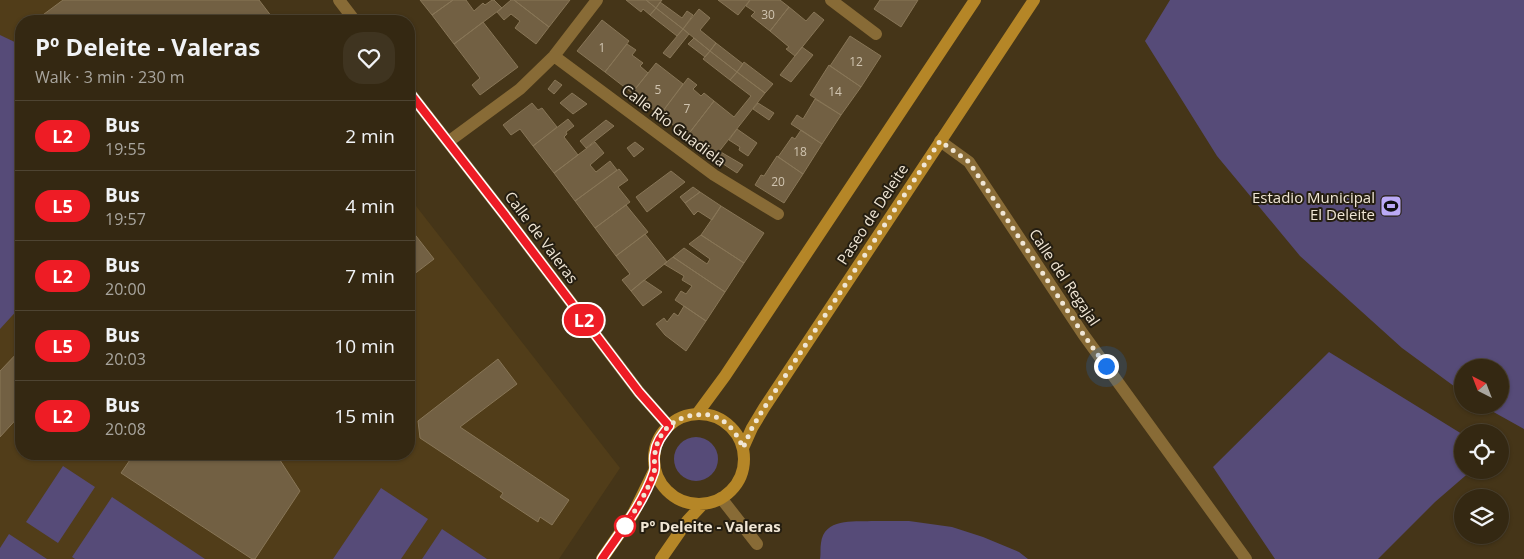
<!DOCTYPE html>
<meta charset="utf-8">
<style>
:root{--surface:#342812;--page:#3f3420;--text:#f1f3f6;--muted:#a9a69f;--line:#4e4432}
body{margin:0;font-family:"Open Sans",sans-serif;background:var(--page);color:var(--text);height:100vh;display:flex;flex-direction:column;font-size:19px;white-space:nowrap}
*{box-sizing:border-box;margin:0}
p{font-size:16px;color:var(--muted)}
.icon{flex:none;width:28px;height:28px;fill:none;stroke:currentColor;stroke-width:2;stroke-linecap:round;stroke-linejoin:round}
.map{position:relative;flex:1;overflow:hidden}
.panel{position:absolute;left:15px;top:15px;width:400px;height:445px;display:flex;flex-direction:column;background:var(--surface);border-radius:20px;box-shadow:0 1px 4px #0004,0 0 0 1px var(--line)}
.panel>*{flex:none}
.badge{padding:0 10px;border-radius:16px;font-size:18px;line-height:32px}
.needle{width:32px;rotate:318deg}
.buttons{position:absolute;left:1454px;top:359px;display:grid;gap:10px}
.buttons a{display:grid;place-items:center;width:55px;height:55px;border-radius:50%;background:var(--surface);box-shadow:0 1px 4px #0004,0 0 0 1px var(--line);font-size:25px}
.you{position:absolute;width:25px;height:25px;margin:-12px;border:4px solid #fff;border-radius:50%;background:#1a73e8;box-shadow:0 0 0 8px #1a73e833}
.map>.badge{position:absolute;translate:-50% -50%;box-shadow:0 0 0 2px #fff}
.round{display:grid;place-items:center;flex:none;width:52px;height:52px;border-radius:20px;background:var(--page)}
.headline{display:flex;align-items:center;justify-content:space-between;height:85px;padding:0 20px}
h1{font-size:24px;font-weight:700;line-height:38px}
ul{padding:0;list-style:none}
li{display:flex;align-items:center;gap:15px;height:70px;padding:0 20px;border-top:1px solid var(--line)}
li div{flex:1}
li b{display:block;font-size:19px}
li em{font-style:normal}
li .badge{min-width:55px;font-weight:700;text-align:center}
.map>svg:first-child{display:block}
.built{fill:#513d19}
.green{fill:#564b78}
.building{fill:#726043;stroke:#887657}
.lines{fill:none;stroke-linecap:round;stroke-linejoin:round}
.service{stroke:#886b36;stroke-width:12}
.minor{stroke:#886b36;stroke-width:12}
.secondary{stroke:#b58627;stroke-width:12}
.line-casing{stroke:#fff;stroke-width:11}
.line{stroke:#ee1c25;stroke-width:8}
.walk{stroke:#f0e6d5;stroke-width:5;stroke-dasharray:0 9}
.stop-dot{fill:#fff;stroke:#ee1c25;stroke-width:2.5}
.labels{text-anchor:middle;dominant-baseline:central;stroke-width:4;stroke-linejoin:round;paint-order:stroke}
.number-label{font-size:12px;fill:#d0c4b0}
.street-label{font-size:15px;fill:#f0e6d5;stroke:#251e11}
.poi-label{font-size:15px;fill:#f0e6d5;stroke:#251e11;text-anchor:end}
.stop-label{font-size:15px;font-weight:bold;fill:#f0e6d5;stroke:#251e11;text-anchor:start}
</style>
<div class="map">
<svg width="1524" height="559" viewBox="0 0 1524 559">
<rect width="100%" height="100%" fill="#453518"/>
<path class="built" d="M0,0H259L275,21H21V454H409V197L620,468L559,559H0Z"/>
<path class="green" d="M1170,0H1524V429L1481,405H1500V368H1462V392L1402,348L1300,256L1217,156L1145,41Z
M0,35L21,45V306L0,329Z
M1329,352L1462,434V470H1472L1435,502L1378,559H1275L1213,467Z
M674 459a22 22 0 1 1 44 0a22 22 0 1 1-44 0Z
M63,466L95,487L58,543L26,522Z
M381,488L428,519L401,559H333Z
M112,497L205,559H75L72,557Z
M871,521H909L952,527L983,537L1019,552L1028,559H820C821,553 820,548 821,543C824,518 853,522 871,521Z
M442,529L487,559H422Z
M9,534L47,559H0V548Z"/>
<path class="building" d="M63,0H259L275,21H37L36,20Z
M420,0H453L432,15Z
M453,0H466L474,11L483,3L485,5L492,0H494L502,8L454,44L432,15Z
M511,0H514L549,27L536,44L515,28L520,21L511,14L504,20L497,12Z
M514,0H570L549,27Z
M626,0H646L656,8L650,15L643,9L641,12Z
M646,0H662L656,8Z
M718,0H750L738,15Z
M750,0H780L789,7L770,31L751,16L755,12L746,6Z
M880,0H918L901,27L874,9Z
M660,2L682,18L687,11L693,15L683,29L656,8Z
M789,7L806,21L814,12L824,20L795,56L786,49L789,47L770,31Z
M656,8L683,29L677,36L650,15Z
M699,9L710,18L700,30L716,43L710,51L683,29Z
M602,20L629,41L605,72L577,51Z
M483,22L518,67L480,95L472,85L480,78L454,44Z
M683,29L689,34L670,58L663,53Z
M850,36L881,56L861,87L830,66Z
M694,38L710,51L705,57L688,44Z
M716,43L743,64L737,72L710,51Z
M627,44L636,50L632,55L643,63L640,66L648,73L632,93L605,72Z
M802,47L813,55L791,82L780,75Z
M710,51L737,72L730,80L703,59Z
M744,62L773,84L765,93L737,72Z
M656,63L683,84L660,115L632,93Z
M829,65L861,87L841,115L810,95Z
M737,72L765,93L714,158L687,136L714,101L734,117L751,96L730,80Z
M688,78L697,85L693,89L701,96L704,93L714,101L687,136L660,115Z
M555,80L562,85L554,94L548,89Z
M572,93L587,104L573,114L560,103Z
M815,99L841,115L822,144L791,124L797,115L803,119Z
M532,103L538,110L542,108L557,127L533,146L520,129L511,135L503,125Z
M758,103L774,113L769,120L753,109Z
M568,119L574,126L566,132L567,134L564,137L578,155L554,173L533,146Z
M606,120L614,126L586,148L580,141Z
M737,129L757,143L748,156L739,150L740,147L729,140Z
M801,130L822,144L803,174L778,157L792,137L795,139Z
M595,142L604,153L590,165L596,172L610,161L617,170L575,201L554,173Z
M635,142L644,149L634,157L627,148Z
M719,151L743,165L737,173L714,158Z
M777,156L803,174L784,203L755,185L761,175L764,176Z
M619,169L628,180L618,187L630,202L595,228L575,201Z
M671,171L685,182L647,212L636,197Z
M693,187L700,192L685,203L680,197Z
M700,192L721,206L712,220L698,211L694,215L685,203Z
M626,205L648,232L616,256L595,228Z
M721,206L764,233L744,263L701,235Z
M409,227L434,259L409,278Z
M645,234L667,262L631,291L622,280L630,274L616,256Z
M701,235L744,263L725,292L673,257L684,248L707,264L710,259L689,244Z
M673,257L725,292L706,321L675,300L681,291L686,294L692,286L682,280L684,276L664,264Z
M644,280L662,292L643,306L631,291Z
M684,306L706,321L686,351L665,335L656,324L664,318L667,322L674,313L678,316Z
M21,349V414L0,437V371Z
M498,359L517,384L460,427L569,500L552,525L540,517L538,522L500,497L503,493L420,438L418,421Z
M134,454H276L300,491L255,559H252L121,473Z"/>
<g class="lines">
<path class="service" d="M721,498L757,544"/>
<path class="minor" d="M339,0L355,21
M831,0L876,34
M554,56L714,175L778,214
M409,92L504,214L639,392L669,426
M940,141L969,162L1083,334L1246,559
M448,142L520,89L554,56L597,0"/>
<path class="secondary" d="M697,414L725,376L975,0
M654 459a45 45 0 1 1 90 0a45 45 0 1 1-90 0Z
M743,448L752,428L764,408L1034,0
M602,559L633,514L655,469
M661,559L688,520L703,504"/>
</g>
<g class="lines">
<g class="line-casing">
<path id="line" d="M409,92L504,214L639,392L669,426C663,434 656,442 655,453C653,459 656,466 654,472C643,504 621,531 602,559"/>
</g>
<use href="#line" class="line"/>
<path class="walk" d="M625,526C636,509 648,491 654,472C656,466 653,459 655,453C659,425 683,412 709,415C726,418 737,433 743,448L752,428L764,408L940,141L969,162L1083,334L1106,366"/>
</g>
<defs>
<g id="stadium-square" transform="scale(1.125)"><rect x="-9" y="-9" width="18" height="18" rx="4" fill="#bbaaf6" stroke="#251e11"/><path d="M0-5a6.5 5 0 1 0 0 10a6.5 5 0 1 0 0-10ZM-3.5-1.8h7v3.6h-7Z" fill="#111"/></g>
</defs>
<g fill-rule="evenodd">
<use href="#stadium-square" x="1391" y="206"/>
</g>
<circle class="stop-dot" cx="625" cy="526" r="10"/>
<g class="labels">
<g class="number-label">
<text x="768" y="14">30</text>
<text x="602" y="47">1</text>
<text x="856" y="61">12</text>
<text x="658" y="89">5</text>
<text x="835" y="91">14</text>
<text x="687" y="108">7</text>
<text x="800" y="151">18</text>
<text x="778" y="181">20</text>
</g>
<g class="street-label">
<text transform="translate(674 125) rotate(37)">Calle Río Guadiela</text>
<text transform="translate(872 214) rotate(-57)">Paseo de Deleite</text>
<text transform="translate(542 237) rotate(53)">Calle de Valeras</text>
<text transform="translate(1065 277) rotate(56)">Calle del Regajal</text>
</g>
<g class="poi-label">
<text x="1375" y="197">Estadio Municipal<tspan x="1375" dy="17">El Deleite</tspan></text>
</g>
<g class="stop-label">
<text x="640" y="526">Pº Deleite - Valeras</text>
</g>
</g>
</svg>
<div class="buttons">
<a><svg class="needle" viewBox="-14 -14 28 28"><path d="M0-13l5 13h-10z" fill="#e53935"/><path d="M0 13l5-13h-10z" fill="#a9a69f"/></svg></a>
<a><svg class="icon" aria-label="locate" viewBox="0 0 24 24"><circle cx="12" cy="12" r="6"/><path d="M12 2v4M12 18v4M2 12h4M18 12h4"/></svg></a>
<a><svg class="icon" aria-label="layers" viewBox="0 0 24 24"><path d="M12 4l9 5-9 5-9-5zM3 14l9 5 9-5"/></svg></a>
</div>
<div class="you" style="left:1106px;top:366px"></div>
<b class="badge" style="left:584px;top:320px;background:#ee1c25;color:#fff">L2</b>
<section class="panel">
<div class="headline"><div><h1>Pº Deleite - Valeras</h1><p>Walk · 3 min · 230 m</p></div><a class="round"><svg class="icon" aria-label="heart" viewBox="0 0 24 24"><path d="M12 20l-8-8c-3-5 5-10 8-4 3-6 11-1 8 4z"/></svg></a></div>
<ul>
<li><span class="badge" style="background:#ee1c25;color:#fff">L2</span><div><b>Bus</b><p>19:55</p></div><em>2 min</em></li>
<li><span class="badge" style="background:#ee1c25;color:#fff">L5</span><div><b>Bus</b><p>19:57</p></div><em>4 min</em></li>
<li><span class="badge" style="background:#ee1c25;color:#fff">L2</span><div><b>Bus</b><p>20:00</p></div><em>7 min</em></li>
<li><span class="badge" style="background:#ee1c25;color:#fff">L5</span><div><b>Bus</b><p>20:03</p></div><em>10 min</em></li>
<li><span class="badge" style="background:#ee1c25;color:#fff">L2</span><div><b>Bus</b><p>20:08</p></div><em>15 min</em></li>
</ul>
</section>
</div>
